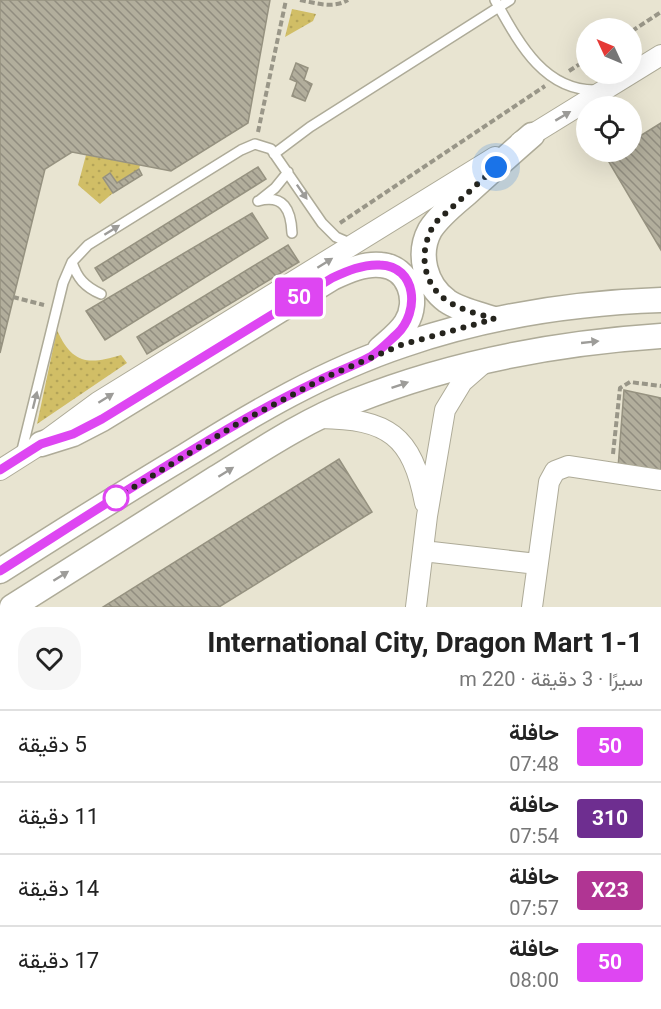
<!DOCTYPE html>
<html lang="ar">
<meta charset="utf-8">
<style>
:root{--surface:#fff;--page:#f6f6f6;--text:#222;--muted:#767676;--line:#e0e0e0}
body{margin:0;font-family:Roboto,Vazirmatn,sans-serif;background:var(--page);color:var(--text);direction:rtl;height:100vh;display:flex;flex-direction:column;font-size:22px;white-space:nowrap}
*{box-sizing:border-box;margin:0}
p{font-size:20px;color:var(--muted)}
.icon{flex:none;width:33px;height:33px;fill:none;stroke:currentColor;stroke-width:2;stroke-linecap:round;stroke-linejoin:round}
.map{position:relative;height:607px;overflow:hidden;direction:ltr}
.drawer{display:flex;flex-direction:column;background:var(--surface);flex:1}
.drawer>*{flex:none}
.badge{padding:0 12px;border-radius:4px;font-size:21px;line-height:39px}
.needle{width:39px;rotate:314deg}
.fabs{position:absolute;left:576px;top:18px;display:grid;gap:12px}
.fabs a{display:grid;place-items:center;width:66px;height:66px;border-radius:50%;background:var(--surface);box-shadow:0 6px 24px #0002;font-size:30px}
.you{position:absolute;width:30px;height:30px;margin:-15px;border:4px solid #fff;border-radius:50%;background:#1a73e8;box-shadow:0 0 0 9px #1a73e833}
.map>.badge{position:absolute;translate:-50% -50%;box-shadow:0 0 0 3px #fff}
.round{display:grid;place-items:center;flex:none;width:63px;height:63px;border-radius:24px;background:var(--page)}
.summary{display:flex;align-items:center;justify-content:space-between;height:102px;padding:0 18px}
h1{font-size:28px;font-weight:700;line-height:45px}
ul{padding:0;list-style:none}
li{display:flex;align-items:center;gap:18px;height:72px;padding:0 18px;border-top:2px solid var(--line)}
li div{flex:1}
li b{display:block;font-size:22px}
li em{font-style:normal}
li .badge{min-width:66px;font-weight:700;text-align:center}
.map>svg:first-child{display:block}
.grass{fill:url(#grass-dots)}
.building{fill:url(#building-back-hatch);stroke:#969280;stroke-width:1.5}
.lines{fill:none;stroke-linecap:round;stroke-linejoin:round}
.service-casing{stroke:#aeab98;stroke-width:12}
.minor-casing{stroke:#aeab98;stroke-width:22}
.tertiary-casing{stroke:#aeab98;stroke-width:27}
.path{stroke:#999688;stroke-width:4;stroke-dasharray:6 3;stroke-linecap:butt}
.service{stroke:#fff;stroke-width:9}
.minor{stroke:#fff;stroke-width:20}
.tertiary{stroke:#fff;stroke-width:24}
.oneway{fill:#9d9c99}
.line-casing{stroke:#fff;stroke-width:14}
.line{stroke:#de46f2;stroke-width:9}
.walk{stroke:#25241d;stroke-width:6;stroke-dasharray:0 10.8}
.stop-dot{fill:#fff;stroke:#de46f2;stroke-width:3}
</style>
<div class="map">
<svg width="661" height="607" viewBox="0 0 661 607">
<defs>
<pattern id="grass-dots" width="8" height="8" patternUnits="userSpaceOnUse" patternTransform="scale(1.5)"><rect width="8" height="8" fill="#d1be66"/><path d="M2 2h.1M6 6h.1" fill="none" stroke="#b3a358" stroke-width="1.8" stroke-linecap="round"/></pattern>
<pattern id="building-back-hatch" width="6" height="6" patternUnits="userSpaceOnUse" patternTransform="scale(1.5)"><rect width="6" height="6" fill="#b2ae9c"/><path d="M-1 5l2 2M0 0l6 6M5-1l2 2" fill="none" stroke="#918d7f"/></pattern>
</defs>
<rect width="100%" height="100%" fill="#e8e4d1"/>
<path class="grass" d="M292,9L316,14L313,21L285,37Z
M86,155L140,165L139,169L117,183L110,173L103,178L113,193L100,204L78,185Z
M57,330C72,364 88,365 121,355L127,363L37,424Z"/>
<path class="building" d="M0,0H270L248,123L171,171L72,152L45,169L0,353Z
M296,63L308,68L304,80L312,84L305,101L292,96L297,82L290,79Z
M661,123V250L606,157L615,152H632V141Z
M258,167L266,179L103,281L95,268Z
M139,169L142,175L113,193L103,178L110,173L117,183Z
M252,213L268,238L105,340L86,311Z
M288,245L299,262L147,354L137,337Z
M624,390L661,398V471L618,468Z
M339,459L372,512L219,607H103Z"/>
<g class="lines">
<g class="service-casing">
<path id="service" d="M495,0C518,41 543,91 596,90
M274,154L310,127L510,0
M260,200L275,188L288,172
M258,201C284,194 291,210 292,233
M72,262C77,278 85,287 101,294
M21,454L63,283L72,262L88,245L241,150L255,144L271,149L322,223L336,237L352,244"/>
</g>
<g class="minor-casing">
<path id="minor" d="M520,142L661,55
M320,418C388,419 412,435 425,503
M0,470L41,444L98,402L495,157
M423,551L537,564
M416,607L427,516L445,410L462,382L486,361
M532,607L549,482L555,471L568,466L661,480"/>
</g>
<g class="tertiary-casing">
<path id="tertiary" d="M494,319C479,314 460,310 447,301C425,285 417,254 430,230C439,216 453,205 466,194C488,174 510,154 532,135
M41,444L73,434L102,419L332,278C347,271 365,263 381,265C409,267 420,301 406,323C400,333 389,341 380,349
M0,571C61,532 123,493 185,456C254,413 325,371 403,345C487,316 572,303 661,300
M12,607C80,564 148,521 216,478C261,450 306,420 355,401C453,362 556,343 661,336"/>
</g>
<path class="path" d="M300,0C316,3 333,9 348,0
M632,31L661,12
M569,71L586,60
M258,132L286,0
M340,223L545,86
M13,297L44,305
M613,454L620,388L630,382L661,386"/>
<use href="#service" class="service"/>
<use href="#minor" class="minor"/>
<use href="#tertiary" class="tertiary"/>
</g>
<defs><path id="oneway-solid" d="M-6-.8H1V-3.2L6.5 0L1 3.2V.8H-6Z" transform="scale(1.5)"/></defs>
<g class="oneway">
<use href="#oneway-solid" transform="translate(563 116) rotate(-31)"/>
<use href="#oneway-solid" transform="translate(302 192) rotate(55)"/>
<use href="#oneway-solid" transform="translate(112 230) rotate(-32)"/>
<use href="#oneway-solid" transform="translate(325 263) rotate(-32)"/>
<use href="#oneway-solid" transform="translate(590 342) rotate(-6)"/>
<use href="#oneway-solid" transform="translate(400 385) rotate(-19)"/>
<use href="#oneway-solid" transform="translate(106 398) rotate(-32)"/>
<use href="#oneway-solid" transform="translate(35 400) rotate(-76)"/>
<use href="#oneway-solid" transform="translate(226 472) rotate(-32)"/>
<use href="#oneway-solid" transform="translate(61 576) rotate(-32)"/>
</g>
<g class="lines">
<g class="line-casing">
<path id="line" d="M0,470L41,444L73,434L102,419L332,278C347,271 363,264 380,265C417,266 420,312 397,334C389,341 380,351 370,357C354,366 336,372 320,380C293,393 266,407 240,422C158,469 79,521 0,571"/>
</g>
<use href="#line" class="line"/>
<path class="walk" d="M116,498L237,424L326,377L401,345L494,319C480,314 463,311 449,302C421,285 418,249 435,223L496,167"/>
</g>
<circle class="stop-dot" cx="116" cy="498" r="12"/>
</svg>
<div class="fabs">
<a><svg class="needle" viewBox="-14 -14 28 28"><path d="M0-13l5 13h-10z" fill="#e53935"/><path d="M0 13l5-13h-10z" fill="#767676"/></svg></a>
<a><svg class="icon" aria-label="locate" viewBox="0 0 24 24"><circle cx="12" cy="12" r="6"/><path d="M12 2v4M12 18v4M2 12h4M18 12h4"/></svg></a>
</div>
<div class="you" style="left:496px;top:167px"></div>
<b class="badge" style="left:299px;top:297px;background:#de46f2;color:#fff">50</b>
</div>
<section class="drawer">
<div class="summary"><div><h1>International City, Dragon Mart 1-1</h1><p>سيرًا · 3 دقيقة · 220 m</p></div><a class="round"><svg class="icon" aria-label="heart" viewBox="0 0 24 24"><path d="M12 20l-8-8c-3-5 5-10 8-4 3-6 11-1 8 4z"/></svg></a></div>
<ul>
<li><span class="badge" style="background:#de46f2;color:#fff">50</span><div><b>حافلة</b><p>07:48</p></div><em>5 دقيقة</em></li>
<li><span class="badge" style="background:#6e2e90;color:#fff">310</span><div><b>حافلة</b><p>07:54</p></div><em>11 دقيقة</em></li>
<li><span class="badge" style="background:#b03593;color:#fff">X23</span><div><b>حافلة</b><p>07:57</p></div><em>14 دقيقة</em></li>
<li><span class="badge" style="background:#de46f2;color:#fff">50</span><div><b>حافلة</b><p>08:00</p></div><em>17 دقيقة</em></li>
</ul>
</section>
